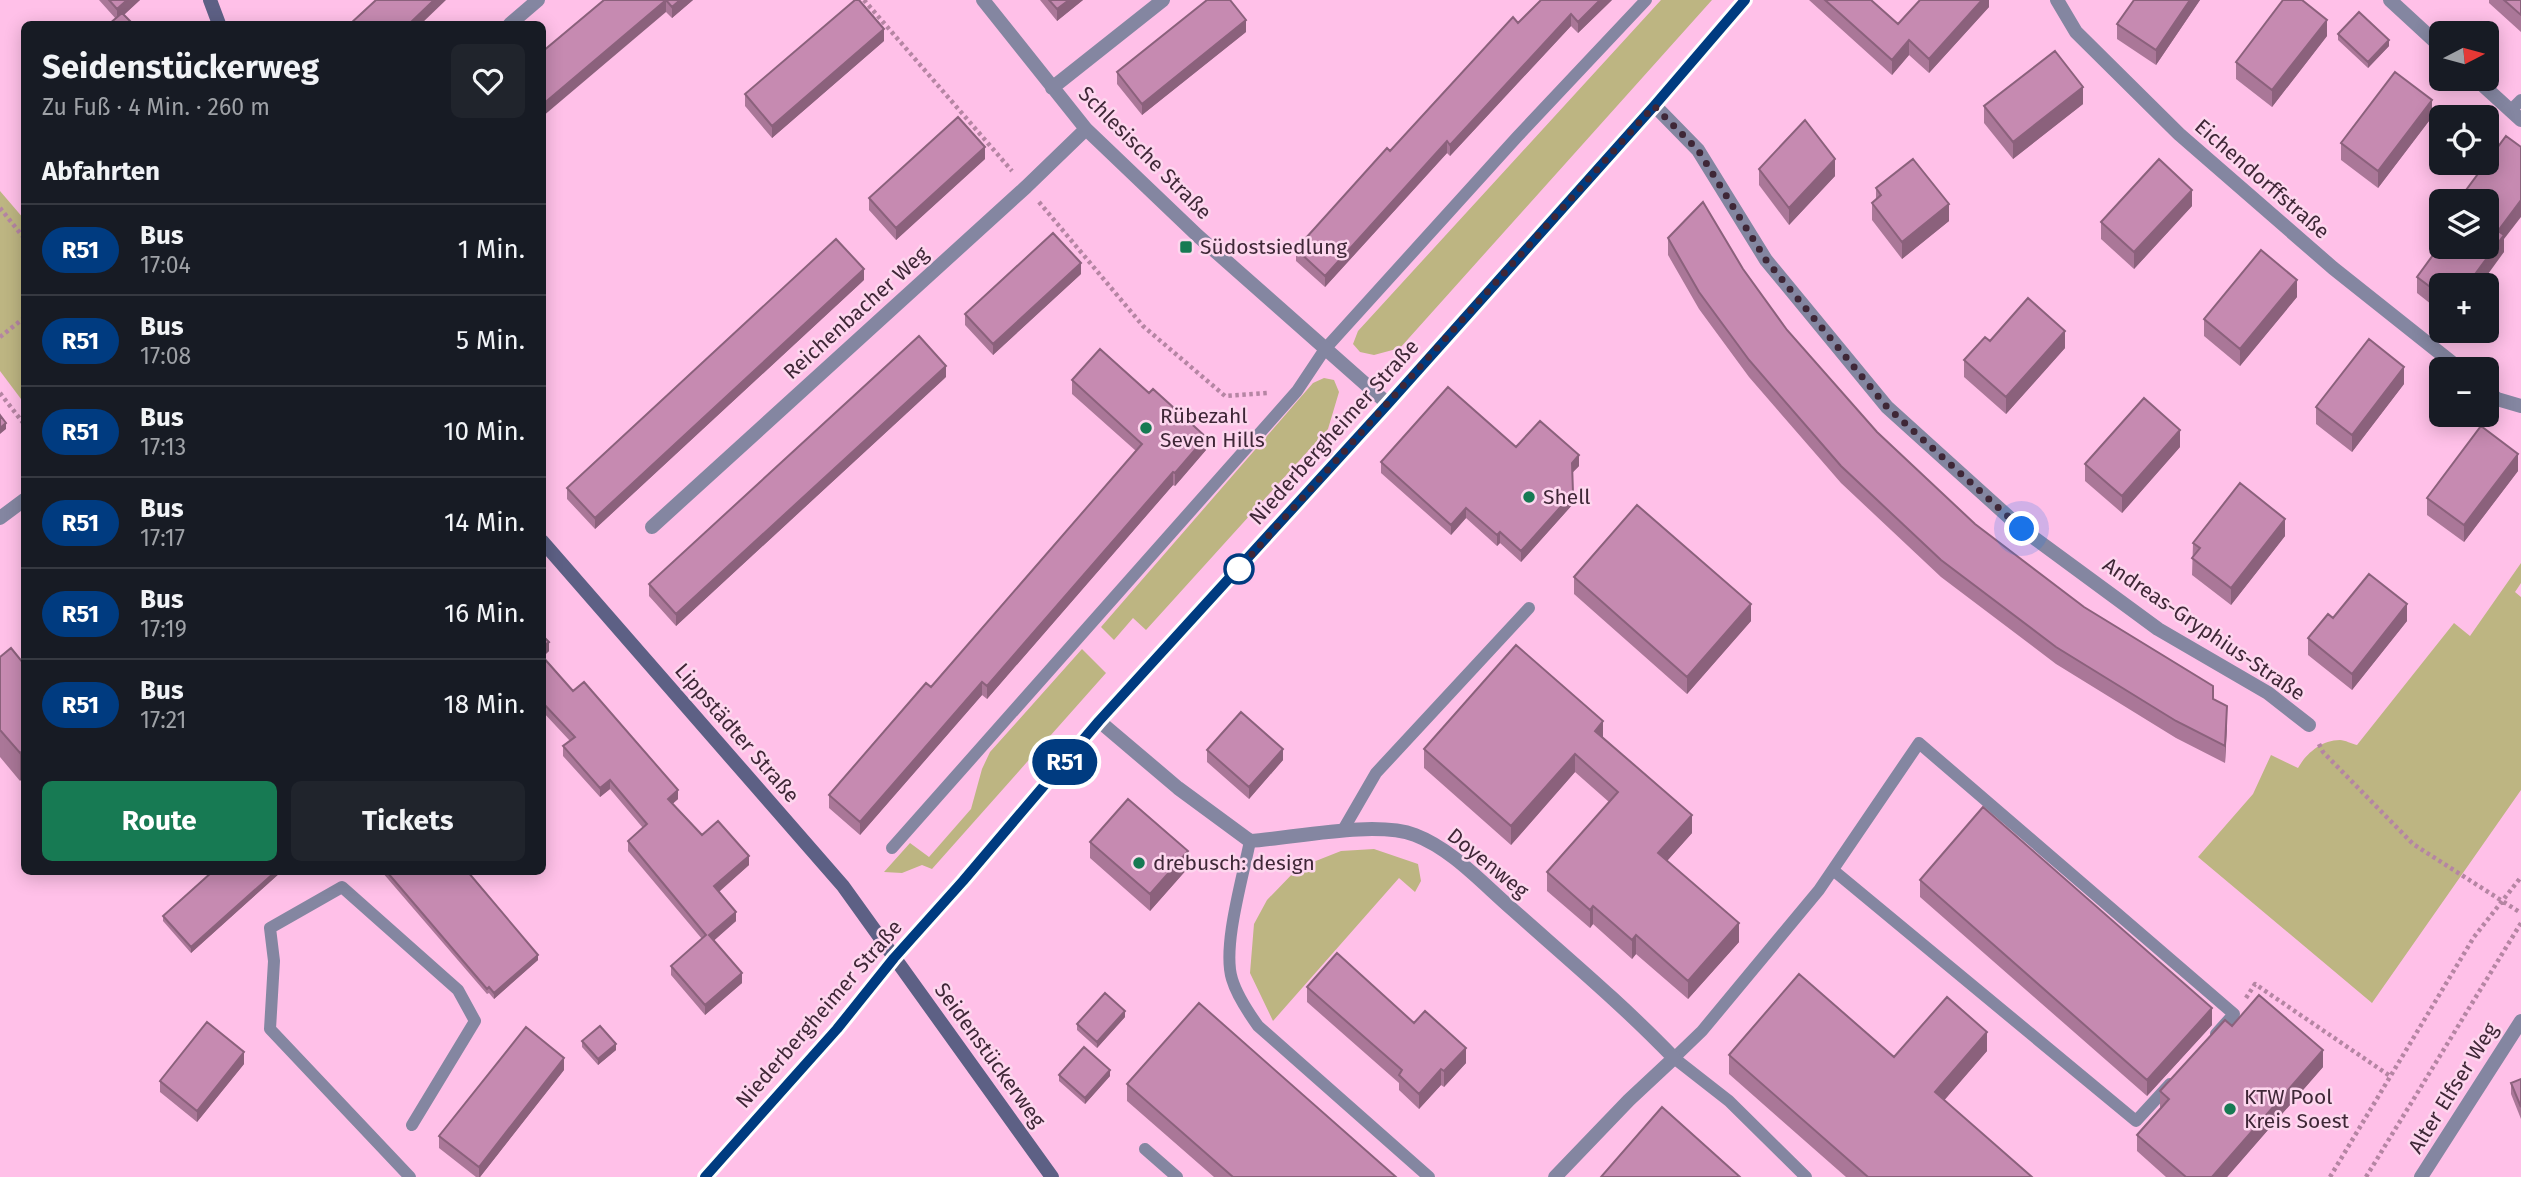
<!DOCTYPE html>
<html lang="de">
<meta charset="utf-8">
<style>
:root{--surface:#171b24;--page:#20242c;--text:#f1f3f6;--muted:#9ea1a6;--line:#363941;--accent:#177a53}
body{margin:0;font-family:"Fira Sans",sans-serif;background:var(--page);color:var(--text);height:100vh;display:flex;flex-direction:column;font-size:26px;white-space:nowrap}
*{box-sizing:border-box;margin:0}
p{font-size:23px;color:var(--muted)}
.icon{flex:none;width:38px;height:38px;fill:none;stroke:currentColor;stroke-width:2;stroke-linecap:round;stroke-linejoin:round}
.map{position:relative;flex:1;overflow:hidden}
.panel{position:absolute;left:21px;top:21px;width:525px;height:854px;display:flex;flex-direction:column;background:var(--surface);border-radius:10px;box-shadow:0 4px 18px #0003}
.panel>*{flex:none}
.badge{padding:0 14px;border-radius:23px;font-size:24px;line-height:46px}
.needle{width:46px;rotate:84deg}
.fabs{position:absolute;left:2429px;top:21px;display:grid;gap:14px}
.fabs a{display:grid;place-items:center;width:70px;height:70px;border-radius:10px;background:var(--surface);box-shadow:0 4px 18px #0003;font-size:35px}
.you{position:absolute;width:35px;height:35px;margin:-18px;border:5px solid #fff;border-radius:50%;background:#1a73e8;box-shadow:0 0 0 10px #1a73e833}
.map>.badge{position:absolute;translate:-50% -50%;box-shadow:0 0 0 4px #fff}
h2{padding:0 21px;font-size:26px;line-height:63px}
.round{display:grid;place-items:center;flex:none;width:74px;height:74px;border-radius:10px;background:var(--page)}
.headline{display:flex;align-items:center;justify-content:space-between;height:119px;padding:0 21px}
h1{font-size:33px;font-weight:700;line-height:52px}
.button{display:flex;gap:14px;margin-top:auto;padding:14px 21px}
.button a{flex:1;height:80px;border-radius:10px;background:var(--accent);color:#fff;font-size:28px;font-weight:700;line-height:80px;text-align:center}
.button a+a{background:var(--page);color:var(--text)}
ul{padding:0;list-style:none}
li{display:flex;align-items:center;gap:21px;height:91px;padding:0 21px;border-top:2px solid var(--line)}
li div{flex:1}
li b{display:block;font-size:26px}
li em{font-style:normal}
li .badge{min-width:77px;font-weight:700;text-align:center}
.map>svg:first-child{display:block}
.green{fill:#bdb582}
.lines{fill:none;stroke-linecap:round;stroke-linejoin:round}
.path{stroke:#b585a3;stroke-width:4.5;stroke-dasharray:3.5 3.5;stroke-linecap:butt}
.lane{stroke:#8486a1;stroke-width:12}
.street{stroke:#8486a1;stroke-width:14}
.secondary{stroke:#5d6085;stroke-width:14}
.wall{fill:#aa7798}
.shaded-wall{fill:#8b617c}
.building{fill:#c68ab1;stroke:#8b617c;stroke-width:2}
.line-casing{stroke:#fff;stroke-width:16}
.line{stroke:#003b80;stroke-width:10}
.walk{stroke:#3f2737;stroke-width:7;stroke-dasharray:0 12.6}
.poi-dot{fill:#177a53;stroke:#fdd6ee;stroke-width:2.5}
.stop-dot{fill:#fff;stroke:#003b80;stroke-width:3.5}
.labels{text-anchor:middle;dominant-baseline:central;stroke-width:5;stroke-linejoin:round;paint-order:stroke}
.street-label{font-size:21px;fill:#3f2737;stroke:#fdd6ee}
.poi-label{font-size:21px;fill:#3f2737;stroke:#fdd6ee;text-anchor:start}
</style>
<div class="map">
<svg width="2521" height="1177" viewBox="0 0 2521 1177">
<rect width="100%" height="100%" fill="#ffc0e8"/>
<path class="green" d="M1661,0H1712L1400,348L1374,355L1360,352L1353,344L1358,331Z
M0,191L24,219V403L0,371Z
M1324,378L1334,380L1339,392L1328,429L1146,630L1133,618L1114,640L1101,627L1313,383Z
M2521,563V583L2515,592L2521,597V790L2372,1003L2198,857L2253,794L2271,755L2298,768C2306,754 2321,740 2340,740C2345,740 2352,744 2357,745L2454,623L2470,636Z
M1082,649L1106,673L932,869L922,865L902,873L884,872L910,843L929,857L971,809L982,769L990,752Z
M1374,849L1418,864L1421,881L1415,892L1399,878L1273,1021L1250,973L1254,924L1267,900L1298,868L1341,851Z"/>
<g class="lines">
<path class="path" d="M864,0L1012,171
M1039,202L1143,326L1225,396L1268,393
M0,208L24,238
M0,337L24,318
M0,393L24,424
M2319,744L2323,752L2413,844L2521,913
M2246,998L2255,984L2390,1076
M2330,1177L2474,937L2521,877
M2366,1177L2521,923"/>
<path class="lane" d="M2510,111L2521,100
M1343,830L1376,773L1529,608
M1250,841C1243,877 1222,947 1232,979C1237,996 1248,1012 1258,1026L1429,1177
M892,848L1297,391L1325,349L1517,137L1646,0
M1833,870L2136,1121L2170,1084
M1145,1149L1177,1177
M410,1177L270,1029L274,961L270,928L342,887L458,990L475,1021L412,1125
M1806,1177L1729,1101L1674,1058L1702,1031L1819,890L1919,743L2234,1014L2216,1034"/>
<path class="street" d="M983,0L1086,129L1198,236L1388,404
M2057,0L2076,32L2179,134L2333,268L2460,369
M2390,0L2441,47
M510,24L538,0
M2476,79L2521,120
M1052,88L1163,0
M1654,105L1698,150L1766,260L1887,407L2022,529L2158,629L2268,693L2309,725
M2487,391L2497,399L2521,406
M0,518L24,500
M652,527L1026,187L1086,129
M1099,721L1178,788L1250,841C1294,838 1375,820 1415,835C1452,849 1483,884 1512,909C1567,958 1623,1005 1674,1058L1629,1100L1555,1177
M2421,1177L2521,1021"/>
<path class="secondary" d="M210,0L219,24
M542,541L843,886L1052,1177
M705,1177L837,1029L894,958L963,881L1099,721L1388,404L1654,105L1745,0"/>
</g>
<path class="wall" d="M99,0H140L124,15L116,19Z
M604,0H693L672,18L666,12Z
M1040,0H1083L1057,21Z
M1612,0L1578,33L1571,26L1450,156L1447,153L1325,287L1296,261V249L1390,151L1518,23Z
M1809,0H1871L1898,24L1989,0V7L1929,73L1909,55L1892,75Z
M2134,0H2200L2156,65L2117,39V24Z
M2489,0H2521V32L2489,3Z
M1246,32L1142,115L1117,84V72Z
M2338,34L2389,46L2368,68L2338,40Z
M2327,36L2272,107L2236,79V62Z
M884,41L772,138L745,106V94Z
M2083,104L2013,159L1984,123V106Z
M2432,117L2378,188L2341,160V143Z
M985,159L896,240L869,210V198Z
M2486,163L2504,239V252L2441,285V312L2417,293V277L2487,247Z
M1759,169L1835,176L1789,225L1759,185Z
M1876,188L1949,221L1902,259L1872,220V203L1876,200Z
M2192,206L2134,269L2101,239V222Z
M1668,238L1743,269L1787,330L1877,432L1975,524L2084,607L2213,699L2227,723L2225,763L2176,738L2056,664L1941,577L1841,483L1749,377L1699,309L1668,255Z
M1081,274L993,355L965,325V314Z
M864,280L595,529L567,499V488Z
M2297,297L2240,366L2204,336V319Z
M1990,341L2065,348L2006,414L1964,377V360Z
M946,377L676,626L649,596V584Z
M1072,380L1206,450L1175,486L1173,485L987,699L982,695L860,835L829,808V795L931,687L1136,451L1072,394Z
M2404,384L2352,452L2316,424V407Z
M1516,447L1579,466L1572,473L1573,504L1521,562L1500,543L1497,546L1466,518L1451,535L1381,473V462Z
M2180,447L2122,513L2085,481V464Z
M2518,471L2464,542L2427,515V498Z
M2285,536L2231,605L2192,575L2193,543Z
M1574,577L1751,621L1687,694L1574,594Z
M2407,621L2352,690L2308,655V638Z
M542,635L549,651L543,657L573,691L678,799L672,804L702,835L749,865L719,892L736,921L713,941L742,983L705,1015L671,975V966L702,939L628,851V841L643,828L610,789L600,797L563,756V746L570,741L542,711Z
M0,657L24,664L20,781L0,757Z
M1603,738L1692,833L1667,861L1739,942L1688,999L1636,954L1632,959L1593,924L1590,928L1547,891V872L1609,802L1575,772L1511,845L1424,768V749Z
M1207,750L1283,760L1249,799L1207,762Z
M1090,842L1188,868L1150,911L1090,858Z
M212,872H281L191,953L163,921V916Z
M382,872H468L538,960L494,999L489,993L487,994Z
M1920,880L2212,1025L2147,1096L1920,897Z
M1307,987L1414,1023L1466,1063L1444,1087L1441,1085L1419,1109L1399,1090V1083L1307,1002Z
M1125,1017L1097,1048L1077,1030V1024Z
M2232,1026L2323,1067L2227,1177H2166L2137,1151V1135L2160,1108V1091Z
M582,1041L616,1050L598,1065L582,1047Z
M1987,1051L1944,1100L2032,1177H1846L1729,1074V1055L1894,1057Z
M244,1064L197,1122L160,1092V1081Z
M564,1070L480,1177H476L439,1148V1136Z
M1059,1075L1110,1076L1085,1104L1059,1081Z
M2521,1079V1119L2511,1094V1083Z
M1127,1084L1396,1177H1214L1127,1101Z"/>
<path class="shaded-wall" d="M127,0H140L117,21V9Z
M434,0H446L421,24H409Z
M666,0V12L542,117V105Z
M680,0H693L672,18V7Z
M1069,0H1083L1057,21V9Z
M1600,0H1612L1578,33V22Z
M1982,0H1989V7L1929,73V59Z
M2190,0H2200L2156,65V50Z
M1571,14V26L1450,156V145Z
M1246,20V32L1142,115V104Z
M2327,20V36L2272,107V90Z
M884,29V41L772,138V126Z
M1909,40V55L1892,75V60Z
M2389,40V46L2368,68V62Z
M2083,87V104L2013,159V142Z
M2432,100V117L2378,188V171Z
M1447,141V153L1325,287V276Z
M985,147V159L896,240V228Z
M1835,159V176L1789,225V208Z
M2192,190V206L2134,269V252Z
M2521,200V217L2504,239V252L2480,285H2467L2498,231Z
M1949,204V221L1902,259V242Z
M1081,263V274L993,355V344Z
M864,269V280L595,529V518Z
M2297,280V297L2240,366V349Z
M2065,331V348L2006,414V397Z
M946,366V377L676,626V614Z
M2404,367V384L2352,452V435Z
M6,423V429L0,434V428Z
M2180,430V447L2122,513V496Z
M1206,437V450L1175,486V473Z
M2518,454V471L2464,542V525Z
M1579,455V466L1572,473V463Z
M1173,472V485L987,699V686Z
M1573,493V504L1521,562V551Z
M1466,508V518L1451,535V525Z
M2285,519V536L2231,605V588Z
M1500,532V543L1497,546V535Z
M1751,604V621L1687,694V677Z
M2407,604V621L2352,690V674Z
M549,642V651L542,657V647Z
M982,682V695L860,835V822Z
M2227,706V723L2225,763V746Z
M1603,721V740L1595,731Z
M1283,749V760L1249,799V787Z
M24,750V777L20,781V753Z
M1575,754V772L1511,845V826Z
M610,780V789L600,797V788Z
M678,790V799L668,808V799Z
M1692,815V833L1658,871V853Z
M1188,851V868L1150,911V894Z
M749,856V865L714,896V886Z
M275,872H281L191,953V947Z
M1593,906V924L1590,928V910Z
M736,912V921L709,945V935Z
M1739,923V942L1688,999V981Z
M1636,935V954L1632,959V940Z
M538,955V960L494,999V993Z
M742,973V983L705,1015V1005Z
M2212,1008V1025L2147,1096V1080Z
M1125,1011V1017L1097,1048V1042Z
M1987,1032V1051L1935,1111V1092Z
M616,1044V1050L598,1065V1059Z
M1466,1048V1063L1444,1087V1071Z
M2323,1050V1067L2227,1177H2212Z
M244,1052V1064L197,1122V1111Z
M564,1058V1070L480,1177H479V1167Z
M1441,1069V1085L1419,1109V1094Z
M1110,1070V1076L1085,1104V1098Z"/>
<path class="building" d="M109,0H127L117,9Z
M376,0H434L409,24H350Z
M604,0H680L672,7L666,0L542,105V52Z
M855,0H859L884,29L772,126L745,94Z
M1049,0H1069L1057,9Z
M1207,0H1230L1246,20L1142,104L1117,72Z
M1541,0H1600L1578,22L1571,14L1450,145L1447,141L1325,276L1296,249L1387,148L1390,151L1513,17L1518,23Z
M1825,0H1871L1898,24L1920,0H1982L1929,59L1909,40L1892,60Z
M2134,0H2190L2156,50L2117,24Z
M2283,0H2302L2327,20L2272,90L2236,62Z
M2504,0H2521V15Z
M2359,12L2389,40L2368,62L2338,34Z
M122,13L133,24H109Z
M2055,51L2083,87L2013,142L1984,106Z
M2395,72L2432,100L2378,171L2341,143Z
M958,117L985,147L896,228L869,198Z
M1805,120L1835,159L1789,208L1759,169Z
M2506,136L2521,147V200L2498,231L2504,235L2467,285H2441V295L2417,277L2441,244V247H2487V201H2458Z
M1913,159L1949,204L1902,242L1872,203L1881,195L1876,188Z
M2159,159L2192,190L2134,252L2101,222Z
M1703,202L1743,269L1787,330L1877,432L1975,524L2084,607L2213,686V699L2227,706L2225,746L2176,721L2056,647L1941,560L1841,466L1749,360L1699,292L1668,238Z
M1053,233L1081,263L993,344L965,314Z
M836,239L864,269L595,518L567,488Z
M2261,250L2297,280L2240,349L2204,319Z
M2028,298L2065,331L2006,397L1964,360L1985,337L1990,341Z
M919,336L946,366L676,614L649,584Z
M2369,339L2404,367L2352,435L2316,407Z
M1100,349L1149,393L1153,389L1206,437L1175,473L1173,472L987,686L982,682L860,822L829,795L926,683L931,687L1142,444L1072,380Z
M1448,387L1516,447L1540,421L1579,455L1572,463L1573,493L1521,551L1500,532L1497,535L1466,508L1451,525L1381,462Z
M2144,398L2180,430L2122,496L2085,464Z
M0,415L6,423L0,428Z
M2481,426L2518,454L2464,525L2427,498Z
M2240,483L2285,519L2231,588L2192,558L2200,548L2193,543Z
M1637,505L1751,604L1687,677L1574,577Z
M2369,574L2407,604L2352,674L2308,638L2328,614L2333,618Z
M542,635L549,642L542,647Z
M1516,645L1603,721L1595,731L1692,815L1658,853L1739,923L1688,981L1636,935L1632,940L1593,906L1590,910L1547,872L1618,792L1575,754L1511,826L1424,749Z
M11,648L24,664V750L20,753L0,730V657Z
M542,656L573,691L584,682L678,790L668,799L702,835L718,821L749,856L714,886L736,912L709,935L742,973L705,1005L671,966L706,935L628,841L647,824L610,780L600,788L563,746L575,737L542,702Z
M1241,712L1283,749L1249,787L1207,750Z
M1128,799L1188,851L1150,894L1090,842Z
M1983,807L2212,1008L2147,1080L1920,880Z
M212,872H275L191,947L163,916Z
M387,872H468L538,955L494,993L489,987L487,989Z
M1337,953L1414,1023L1425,1011L1466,1048L1444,1071L1441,1069L1419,1094L1399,1075L1402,1070L1307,987Z
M1799,974L1894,1057L1947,997L1987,1032L1935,1092L2032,1177H1868L1729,1055Z
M1105,993L1125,1011L1097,1042L1077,1024Z
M2259,995L2323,1050L2212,1177H2186L2137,1135L2169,1099L2160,1091L2225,1020L2232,1026Z
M1199,1003L1396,1177H1233L1127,1084Z
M207,1022L244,1052L197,1111L160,1081Z
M600,1026L616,1044L598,1059L582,1041Z
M526,1027L564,1058L479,1167L439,1136Z
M1084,1047L1110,1070L1085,1098L1059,1075Z
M2521,1079V1107L2511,1083Z
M1662,1107L1740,1177H1601Z"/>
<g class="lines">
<g class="line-casing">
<path id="line" d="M705,1177L837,1029L894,958L963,881L1099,721L1388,404L1654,106L1745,0"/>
</g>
<use href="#line" class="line"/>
<path class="walk" d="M1239,569L1237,571L1654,106L1698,150L1766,260L1887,407L2022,529"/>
</g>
<g class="poi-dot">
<rect x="1179" y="240" width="14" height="14" rx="3.5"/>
<circle cx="1146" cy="428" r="7"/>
<circle cx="1529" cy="497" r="7"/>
<circle cx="1139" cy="863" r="7"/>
<circle cx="2230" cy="1109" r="7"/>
</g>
<circle class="stop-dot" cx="1239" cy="569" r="14"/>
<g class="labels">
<g class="street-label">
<text transform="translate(1145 153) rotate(45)">Schlesische Straße</text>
<text transform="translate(2262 179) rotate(41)">Eichendorffstraße</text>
<text transform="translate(856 313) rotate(-42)">Reichenbacher Weg</text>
<text transform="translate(1334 432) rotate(-48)">Niederbergheimer Straße</text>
<text transform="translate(2204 629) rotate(34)">Andreas-Gryphius-Straße</text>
<text transform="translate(737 733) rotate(49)">Lippstädter Straße</text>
<text transform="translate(1488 863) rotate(39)">Doyenweg</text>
<text transform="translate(819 1014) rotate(-49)">Niederbergheimer Straße</text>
<text transform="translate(990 1055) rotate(54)">Seidenstückerweg</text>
<text transform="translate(2453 1088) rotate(-58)">Alter Elfser Weg</text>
</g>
<g class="poi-label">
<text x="1200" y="247">Südostsiedlung</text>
<text x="1160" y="416">Rübezahl<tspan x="1160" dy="24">Seven Hills</tspan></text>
<text x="1543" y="497">Shell</text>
<text x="1153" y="863">drebusch: design</text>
<text x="2244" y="1097">KTW Pool<tspan x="2244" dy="24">Kreis Soest</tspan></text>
</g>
</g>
</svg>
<div class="fabs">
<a><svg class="needle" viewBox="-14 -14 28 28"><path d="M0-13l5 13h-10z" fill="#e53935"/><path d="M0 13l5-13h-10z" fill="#9ea1a6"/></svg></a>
<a><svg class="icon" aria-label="locate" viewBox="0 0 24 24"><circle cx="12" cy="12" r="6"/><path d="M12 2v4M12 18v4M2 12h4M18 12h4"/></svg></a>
<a><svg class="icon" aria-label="layers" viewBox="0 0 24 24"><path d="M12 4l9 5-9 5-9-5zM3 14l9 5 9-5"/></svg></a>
<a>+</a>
<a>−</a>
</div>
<div class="you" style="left:2022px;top:529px"></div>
<b class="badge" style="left:1065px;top:762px;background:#003b80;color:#fff">R51</b>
<section class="panel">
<div class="headline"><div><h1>Seidenstückerweg</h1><p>Zu Fuß · 4 Min. · 260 m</p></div><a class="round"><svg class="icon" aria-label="heart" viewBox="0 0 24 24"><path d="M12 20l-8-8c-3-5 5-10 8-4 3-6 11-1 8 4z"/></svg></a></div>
<h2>Abfahrten</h2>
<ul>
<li><span class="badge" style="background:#003b80;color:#fff">R51</span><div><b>Bus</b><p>17:04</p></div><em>1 Min.</em></li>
<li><span class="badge" style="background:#003b80;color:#fff">R51</span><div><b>Bus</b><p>17:08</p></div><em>5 Min.</em></li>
<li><span class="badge" style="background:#003b80;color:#fff">R51</span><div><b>Bus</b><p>17:13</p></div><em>10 Min.</em></li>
<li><span class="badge" style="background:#003b80;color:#fff">R51</span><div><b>Bus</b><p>17:17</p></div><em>14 Min.</em></li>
<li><span class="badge" style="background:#003b80;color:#fff">R51</span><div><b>Bus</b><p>17:19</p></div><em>16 Min.</em></li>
<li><span class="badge" style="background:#003b80;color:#fff">R51</span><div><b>Bus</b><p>17:21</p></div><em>18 Min.</em></li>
</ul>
<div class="button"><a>Route</a><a>Tickets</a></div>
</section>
</div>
